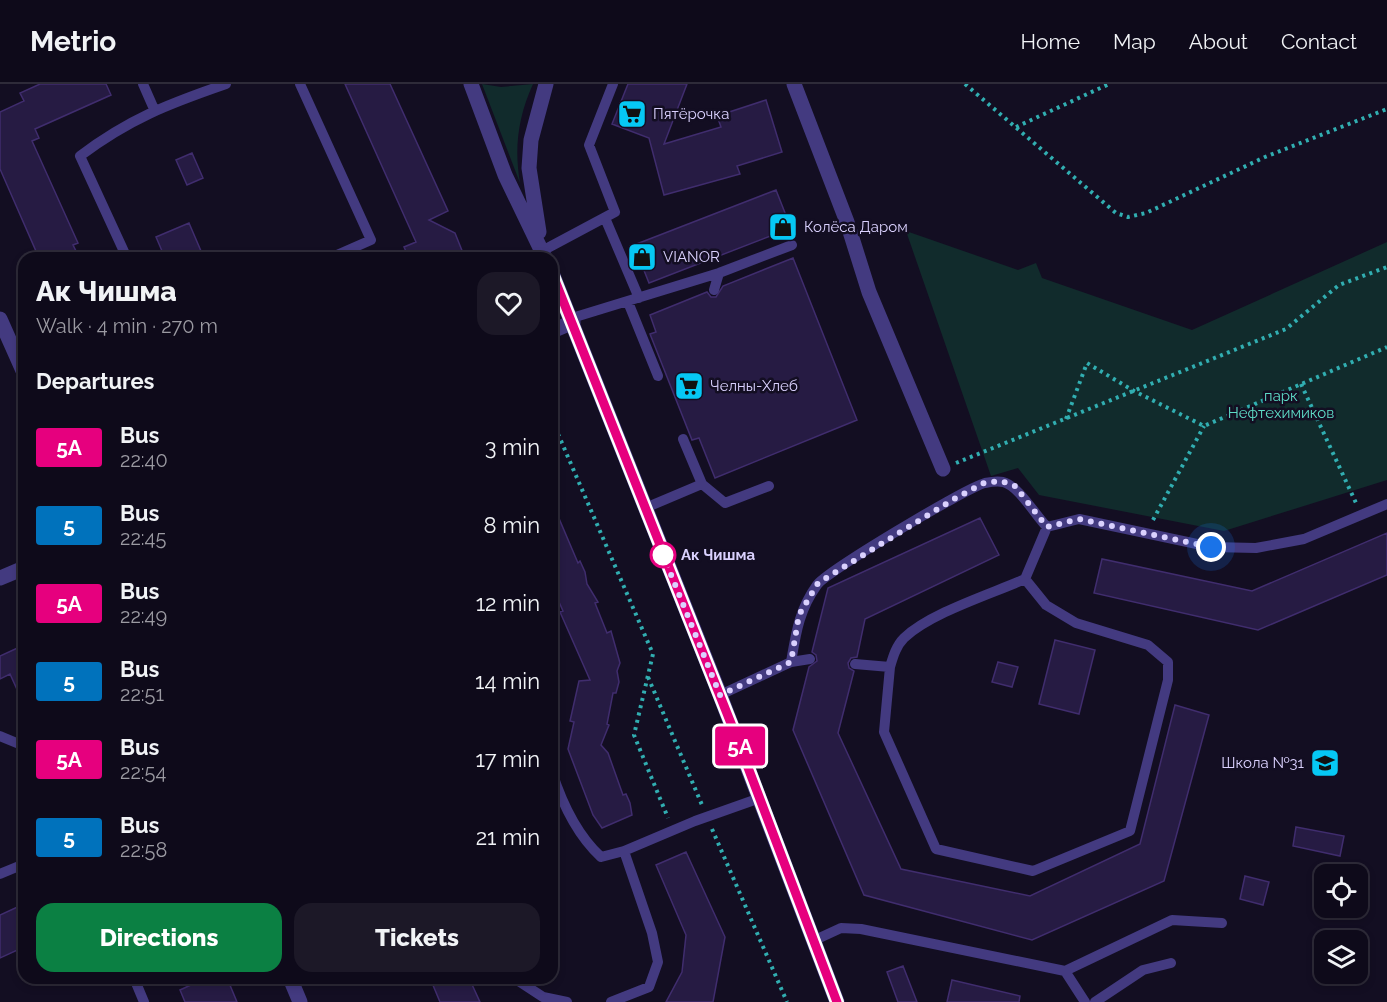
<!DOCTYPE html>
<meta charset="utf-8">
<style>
:root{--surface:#0e0a1a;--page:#1c1827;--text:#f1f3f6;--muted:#9b9aa2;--line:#2e2b39;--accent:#0b8043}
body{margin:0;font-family:Raleway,sans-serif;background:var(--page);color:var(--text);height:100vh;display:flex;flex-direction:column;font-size:22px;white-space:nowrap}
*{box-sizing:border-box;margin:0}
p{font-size:20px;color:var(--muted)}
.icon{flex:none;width:33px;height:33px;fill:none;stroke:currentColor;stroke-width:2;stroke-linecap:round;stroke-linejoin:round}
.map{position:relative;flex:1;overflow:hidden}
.side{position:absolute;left:18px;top:168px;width:540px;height:732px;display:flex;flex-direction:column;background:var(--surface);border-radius:18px;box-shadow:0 3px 9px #0003,0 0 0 2px var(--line)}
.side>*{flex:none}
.badge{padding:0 12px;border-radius:4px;font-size:21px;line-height:39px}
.buttons{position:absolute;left:1314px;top:780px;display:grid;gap:12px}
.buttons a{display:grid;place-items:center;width:54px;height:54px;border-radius:12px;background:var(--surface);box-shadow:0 3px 9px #0003,0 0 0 2px var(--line);font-size:30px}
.you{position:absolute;width:30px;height:30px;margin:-15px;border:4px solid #fff;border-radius:50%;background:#1a73e8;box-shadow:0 0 0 9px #1a73e833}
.map>.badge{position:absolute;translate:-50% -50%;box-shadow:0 0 0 3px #fff}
h2{padding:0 18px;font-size:22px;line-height:54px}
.round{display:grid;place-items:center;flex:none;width:63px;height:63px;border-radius:18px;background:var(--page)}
.overview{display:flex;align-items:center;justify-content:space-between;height:102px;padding:0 18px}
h1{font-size:28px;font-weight:800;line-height:45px}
.primary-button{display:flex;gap:12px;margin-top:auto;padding:12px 18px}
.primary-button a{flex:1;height:69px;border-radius:18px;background:var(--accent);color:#fff;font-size:24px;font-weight:800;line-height:69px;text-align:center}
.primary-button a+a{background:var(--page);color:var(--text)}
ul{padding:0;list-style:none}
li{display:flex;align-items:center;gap:18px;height:78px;padding:0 18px}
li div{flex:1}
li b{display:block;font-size:22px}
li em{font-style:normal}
li .badge{min-width:66px;font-weight:700;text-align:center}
header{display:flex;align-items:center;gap:36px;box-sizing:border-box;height:84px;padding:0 30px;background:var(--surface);border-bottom:2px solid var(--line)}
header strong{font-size:28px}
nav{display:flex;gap:33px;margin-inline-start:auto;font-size:21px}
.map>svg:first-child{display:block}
.green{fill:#112b2c}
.building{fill:#261b43;stroke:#402d6e;stroke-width:1.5}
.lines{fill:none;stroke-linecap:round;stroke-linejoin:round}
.path{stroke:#31aeb1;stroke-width:4;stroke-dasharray:3 4.5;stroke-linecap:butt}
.service{stroke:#433a80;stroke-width:10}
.pedestrian{stroke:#433a80;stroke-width:15}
.minor{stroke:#433a80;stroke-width:15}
.tertiary{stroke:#433a80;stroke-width:15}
.line-casing{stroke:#fff;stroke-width:14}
.line{stroke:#e6007e;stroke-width:9}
.walk{stroke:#dad1fe;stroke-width:6;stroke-dasharray:0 10.8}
.stop-dot{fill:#fff;stroke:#e6007e;stroke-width:3}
.labels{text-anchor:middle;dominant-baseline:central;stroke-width:5;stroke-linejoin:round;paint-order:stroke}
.poi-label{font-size:15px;fill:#dad1fe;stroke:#130e22;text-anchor:start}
.park-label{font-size:15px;fill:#5edcc7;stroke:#130e22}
.stop-label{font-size:15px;font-weight:bold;fill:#dad1fe;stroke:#130e22;text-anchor:start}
</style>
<header>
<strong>Metrio</strong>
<nav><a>Home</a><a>Map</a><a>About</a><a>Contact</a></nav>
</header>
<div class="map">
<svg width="1387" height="918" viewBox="0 0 1387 918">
<rect width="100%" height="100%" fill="#130e22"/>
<path class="green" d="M482,0L501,3L533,0C518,33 514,64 520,99Z
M906,147L1018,186L1036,179L1042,194L1192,246L1387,158V396L1224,447L1039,411L1018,384L991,392Z"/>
<path class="building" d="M40,0H106L111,11L35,45L39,54L32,57L78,159L73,161L77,169L66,174H39L0,85V28L24,17L20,9Z
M345,0H390L448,127L429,136L455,149L465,174H409L404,163L416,158Z
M628,0H687L664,60L721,43L717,32L766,16L782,68L737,82L740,90L664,111L649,54L612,40Z
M192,69L203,94L187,101L176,76Z
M776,106L791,144L649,199L634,161Z
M189,139L204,174H165L156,153Z
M793,174L857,336L715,394L699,354L692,356L650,250L656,248L650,231L707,208L711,213H716L723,202Z
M552,418L578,479L580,477L585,488L587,500L598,518L595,519L607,549L611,547L620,579L617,587L619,598L616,609H613L607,640L609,641L601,661L608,669L623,711L626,710L630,719L632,731L602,744L593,731L568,665L574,638L570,637L579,597L590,596L560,528L563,527L552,502Z
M980,434L999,471L865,535L857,573L851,574L848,579L849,584L854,587L838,649L901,785L1030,812L1140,760L1175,621L1209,631L1164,797L1032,856L864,811L793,646L809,583L817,577L816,571L812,568L828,504Z
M1387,449V491L1258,546L1094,509L1102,475L1252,507Z
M1055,556L1095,566L1079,630L1039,620Z
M24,561V621L10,590L0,595V572Z
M998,578L1018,583L1012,603L992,598Z
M1296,743L1344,752L1340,772L1293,762Z
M686,768L725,853L713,918H666L682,888L686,851L656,781Z
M1245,792L1269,798L1263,821L1240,815Z
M24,820V863L0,874V831Z
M903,882L917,918H898L887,888Z
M206,894H227L237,918H185L180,906Z
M430,894H469L480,918H440Z
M952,896L1020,912L1019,918H947Z"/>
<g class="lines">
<path class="path" d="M965,0L1116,129L1128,133L1146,129L1265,73L1387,25
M1016,43L1109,0
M1301,300L1356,419
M1066,335L1087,279L1134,307L1204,342L1387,263
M552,336L653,570L634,651L668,734
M956,379L1286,245L1339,201L1387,183
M1153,436L1204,342
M648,593L702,721
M712,745L787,918"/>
<path class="service" d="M143,0L154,25
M300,0L371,156L330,174
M605,134L639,214
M542,167L615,128L589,61L613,0
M127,174L80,72C129,35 168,20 226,0
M714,206L719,189
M628,218L658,292
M572,234L719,189L792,161
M12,261L24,256
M702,400L725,419L769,402
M645,424L702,400L683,355
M791,578C796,549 799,526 817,501C827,487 966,404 985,399C990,398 998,397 1003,398C1019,402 1035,431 1047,443L1079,435L1211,463L1256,464L1304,455L1387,420
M552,579V587
M855,580L890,583C893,573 896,562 904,554C930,529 991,510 1025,495L1047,443
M890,583L884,648L936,765L1033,787L1130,747L1168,596V578L1148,561L1076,539L1046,521L1025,495
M720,611L791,578L810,575
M0,652L24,662
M552,688C562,719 577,751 601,773L624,767L695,737L760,714
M0,790L24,780
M815,856L841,844L861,845L1065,887L1172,836L1222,839
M1065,887L1085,918
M134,894L144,918
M514,894L543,913L567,918
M611,918L649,903L658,878L652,849L624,767
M1095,918L1143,886L1171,879"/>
<path class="pedestrian" d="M794,0L847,138L869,208L943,385"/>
<path class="minor" d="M0,235L24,289
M552,247L573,238
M0,494L24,484
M290,894L300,918"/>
<path class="tertiary" d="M471,0L505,91L545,174
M539,148L529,84L531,56L546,0
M552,189L720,611L837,918"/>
</g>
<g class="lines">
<g class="line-casing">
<path id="line" d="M552,189L736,652L837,918"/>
</g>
<use href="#line" class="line"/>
<path class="walk" d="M663,471L720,611L791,578L799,531L818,499L954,415L984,399L1001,397L1015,402L1047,443L1079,435L1211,463"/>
</g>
<defs>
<g id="supermarket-square" transform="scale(1.5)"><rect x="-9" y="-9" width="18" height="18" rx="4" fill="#06c8f4" stroke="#130e22"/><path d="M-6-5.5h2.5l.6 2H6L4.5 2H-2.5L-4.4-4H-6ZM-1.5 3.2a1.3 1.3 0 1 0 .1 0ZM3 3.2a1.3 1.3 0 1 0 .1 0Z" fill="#111"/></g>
<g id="shop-square" transform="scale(1.5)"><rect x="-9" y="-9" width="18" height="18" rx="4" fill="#06c8f4" stroke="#130e22"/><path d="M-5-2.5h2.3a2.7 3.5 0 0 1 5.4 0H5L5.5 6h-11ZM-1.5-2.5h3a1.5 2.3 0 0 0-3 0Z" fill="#111"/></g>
<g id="school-square" transform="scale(1.5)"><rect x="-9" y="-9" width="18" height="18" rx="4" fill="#06c8f4" stroke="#130e22"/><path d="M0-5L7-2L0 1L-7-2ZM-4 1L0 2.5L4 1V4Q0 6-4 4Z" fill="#111"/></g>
</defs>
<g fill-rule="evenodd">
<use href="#supermarket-square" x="632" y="30"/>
<use href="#shop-square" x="783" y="143"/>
<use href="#shop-square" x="642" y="173"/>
<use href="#supermarket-square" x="689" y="302"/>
<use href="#school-square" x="1325" y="679"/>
</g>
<circle class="stop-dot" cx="663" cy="471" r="12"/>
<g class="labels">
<g class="poi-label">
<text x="653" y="30">Пятёрочка</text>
<text x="804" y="143">Колёса Даром</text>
<text x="663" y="173">VIANOR</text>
<text x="710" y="302">Челны-Хлеб</text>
<text x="1304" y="679" text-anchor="end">Школа №31</text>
</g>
<g class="park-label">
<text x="1281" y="312">парк<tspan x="1281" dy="17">Нефтехимиков</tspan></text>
</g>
<g class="stop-label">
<text x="681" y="471">Ак Чишма</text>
</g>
</g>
</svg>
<div class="buttons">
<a><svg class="icon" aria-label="locate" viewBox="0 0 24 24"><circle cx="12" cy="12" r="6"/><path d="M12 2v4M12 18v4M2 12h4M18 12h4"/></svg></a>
<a><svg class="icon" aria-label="layers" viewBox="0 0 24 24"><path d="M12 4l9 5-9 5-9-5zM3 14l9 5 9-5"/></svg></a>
</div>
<div class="you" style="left:1211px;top:463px"></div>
<b class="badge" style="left:740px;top:662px;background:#e6007e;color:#fff">5А</b>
<section class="side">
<div class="overview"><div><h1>Ак Чишма</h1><p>Walk · 4 min · 270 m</p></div><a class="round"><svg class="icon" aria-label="heart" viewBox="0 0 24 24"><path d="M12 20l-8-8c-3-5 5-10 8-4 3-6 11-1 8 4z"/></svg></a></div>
<h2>Departures</h2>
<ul>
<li><span class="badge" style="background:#e6007e;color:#fff">5А</span><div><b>Bus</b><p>22:40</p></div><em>3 min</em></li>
<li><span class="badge" style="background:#0072bc;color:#fff">5</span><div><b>Bus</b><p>22:45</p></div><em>8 min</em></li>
<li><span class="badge" style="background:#e6007e;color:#fff">5А</span><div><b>Bus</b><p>22:49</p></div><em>12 min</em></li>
<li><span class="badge" style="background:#0072bc;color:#fff">5</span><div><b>Bus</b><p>22:51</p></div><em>14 min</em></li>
<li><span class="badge" style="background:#e6007e;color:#fff">5А</span><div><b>Bus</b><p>22:54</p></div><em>17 min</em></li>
<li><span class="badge" style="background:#0072bc;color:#fff">5</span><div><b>Bus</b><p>22:58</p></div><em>21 min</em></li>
</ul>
<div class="primary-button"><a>Directions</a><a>Tickets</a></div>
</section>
</div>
